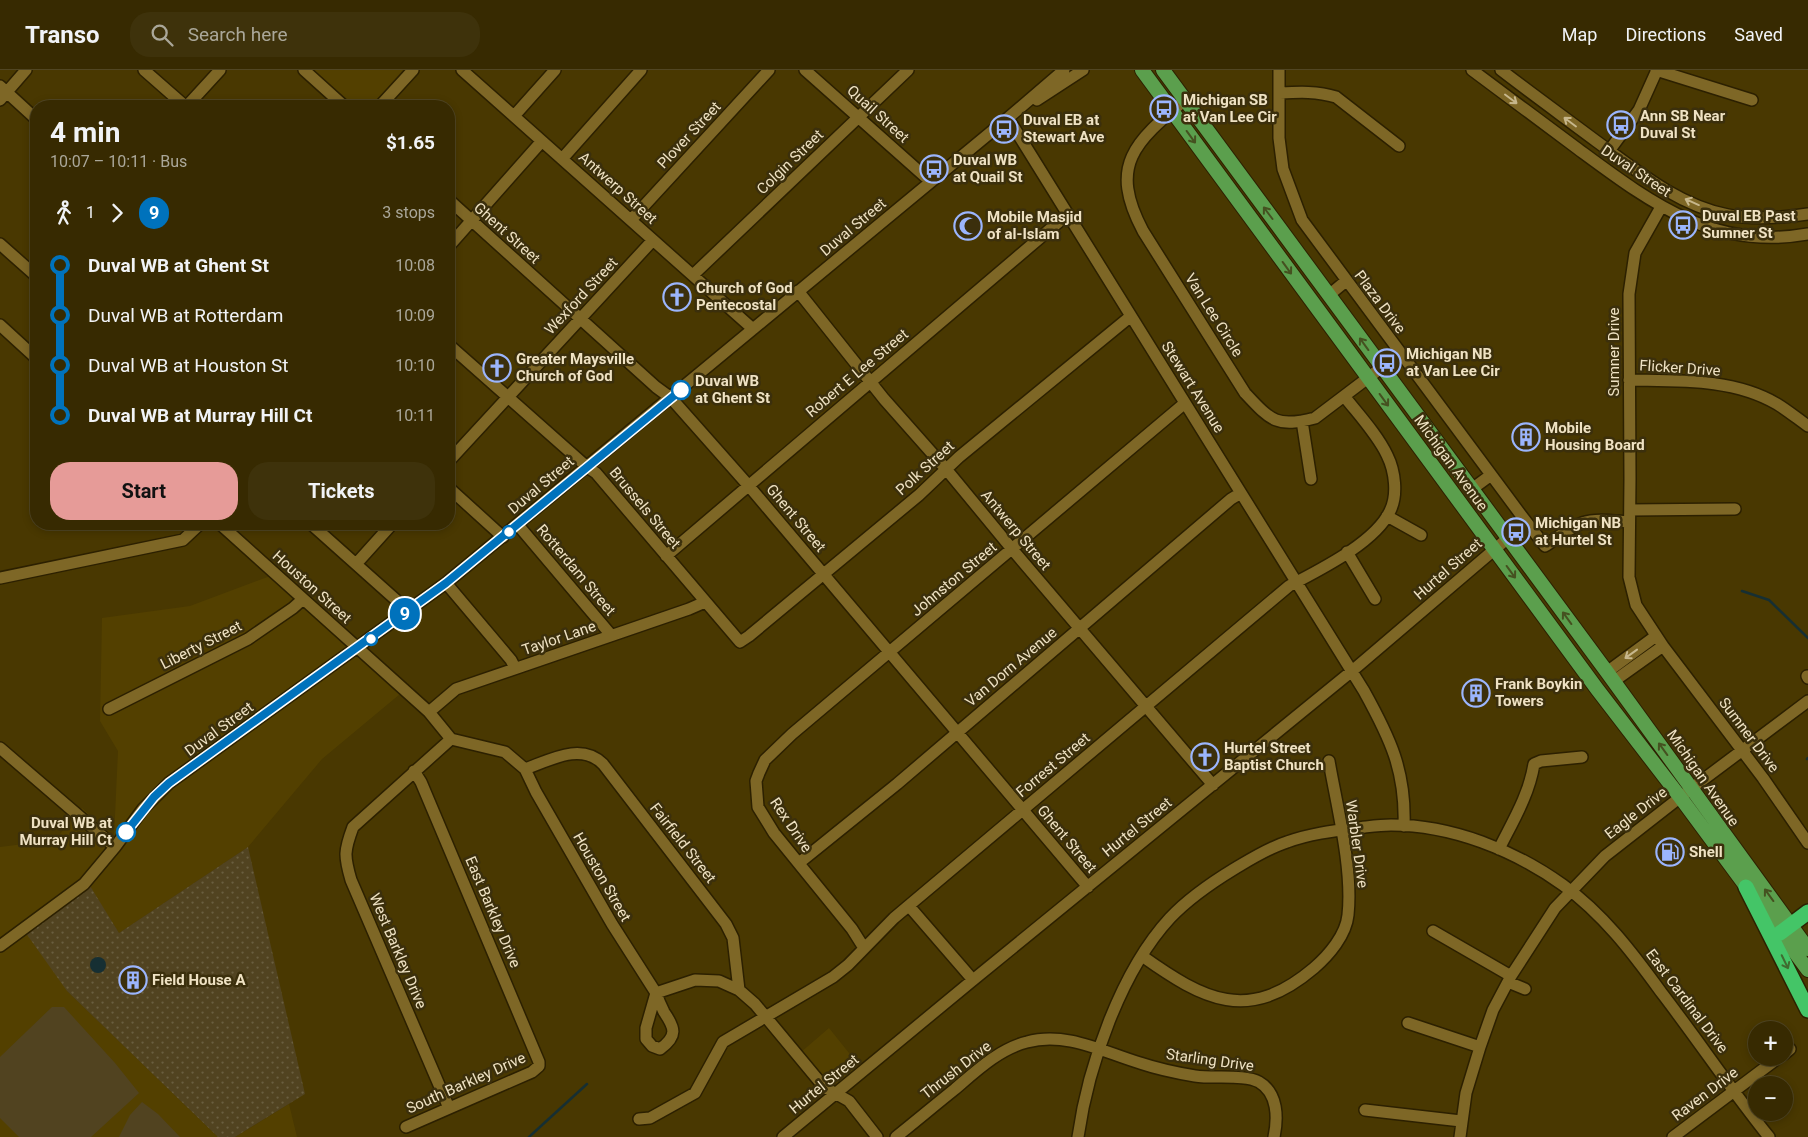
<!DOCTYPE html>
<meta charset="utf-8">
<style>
:root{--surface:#372a01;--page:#3e320b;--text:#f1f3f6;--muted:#aaa799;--line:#514623;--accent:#e69b98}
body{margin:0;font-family:Roboto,sans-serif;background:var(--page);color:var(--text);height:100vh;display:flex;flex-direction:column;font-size:19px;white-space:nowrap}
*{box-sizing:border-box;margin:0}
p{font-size:16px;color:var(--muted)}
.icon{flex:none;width:28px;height:28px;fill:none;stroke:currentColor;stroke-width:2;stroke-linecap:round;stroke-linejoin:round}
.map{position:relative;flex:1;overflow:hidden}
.details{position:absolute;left:30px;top:30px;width:425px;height:430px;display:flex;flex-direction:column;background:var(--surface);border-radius:20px;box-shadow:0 2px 8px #0003,0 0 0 1px var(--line)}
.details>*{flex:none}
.badge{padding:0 10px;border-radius:16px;font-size:18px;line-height:32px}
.controls{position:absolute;left:1748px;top:951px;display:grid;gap:10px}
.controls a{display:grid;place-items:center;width:45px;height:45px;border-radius:50%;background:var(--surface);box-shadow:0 2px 8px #0003,0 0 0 1px var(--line);font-size:25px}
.map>.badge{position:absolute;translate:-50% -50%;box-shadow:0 0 0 2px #fff}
.legs{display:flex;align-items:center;gap:8px;height:55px;padding:0 20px;font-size:16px}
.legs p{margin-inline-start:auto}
.summary{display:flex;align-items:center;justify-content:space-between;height:85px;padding:0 20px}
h1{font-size:28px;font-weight:700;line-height:38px}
.button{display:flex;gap:10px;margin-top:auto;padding:10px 20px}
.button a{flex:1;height:58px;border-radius:20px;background:var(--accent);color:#111;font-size:20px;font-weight:700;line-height:58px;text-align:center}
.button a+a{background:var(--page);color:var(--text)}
ul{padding:0 20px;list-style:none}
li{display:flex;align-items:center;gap:18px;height:50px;font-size:19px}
li i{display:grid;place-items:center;width:8px;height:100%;margin:0 6px;background:currentColor}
li i::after{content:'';width:12px;height:12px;margin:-6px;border:4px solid;border-radius:50%;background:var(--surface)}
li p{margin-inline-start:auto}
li:first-child i{background:linear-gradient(#0000 50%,currentColor 0)}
li:last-child i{background:linear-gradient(currentColor 50%,#0000 0)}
header{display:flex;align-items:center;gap:30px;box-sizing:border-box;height:70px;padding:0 25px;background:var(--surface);border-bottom:1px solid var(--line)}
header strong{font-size:24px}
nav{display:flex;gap:28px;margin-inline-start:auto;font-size:18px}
.search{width:350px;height:45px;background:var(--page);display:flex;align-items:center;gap:12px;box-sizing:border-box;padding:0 18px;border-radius:20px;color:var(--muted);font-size:19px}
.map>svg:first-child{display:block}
.built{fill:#534000}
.grass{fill:#514320}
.park{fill:url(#park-dots)}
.water{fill:#162f33}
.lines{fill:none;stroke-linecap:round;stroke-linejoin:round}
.stream{stroke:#162f33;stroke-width:2.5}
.minor-casing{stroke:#2c2000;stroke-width:14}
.major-casing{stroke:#2c2000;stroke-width:16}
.highway-casing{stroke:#2c2000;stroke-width:18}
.minor{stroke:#7e6726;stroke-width:11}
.major{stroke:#5b9f4d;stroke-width:14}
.highway{stroke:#44c567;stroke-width:15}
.oneway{stroke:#c7b78c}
.oneway2{stroke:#455120}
.oneway3{stroke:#3f6b30}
.line-1-casing{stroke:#fff;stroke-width:11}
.line-1{stroke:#0072bc;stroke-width:8}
.stop-1-dot{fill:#fff;stroke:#0072bc;stroke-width:2.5}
.labels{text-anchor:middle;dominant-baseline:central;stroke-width:5;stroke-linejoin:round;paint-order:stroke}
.poi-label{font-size:15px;font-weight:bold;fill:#efe2c3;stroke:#3b2f0c;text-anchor:start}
.street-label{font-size:15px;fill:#efe2c3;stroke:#3b2f0c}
.stop-label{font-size:15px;font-weight:bold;fill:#efe2c3;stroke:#3b2f0c;text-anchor:start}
</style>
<header>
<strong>Transo</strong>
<div class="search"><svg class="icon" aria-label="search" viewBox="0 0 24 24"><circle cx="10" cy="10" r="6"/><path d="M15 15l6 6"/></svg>Search here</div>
<nav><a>Map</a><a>Directions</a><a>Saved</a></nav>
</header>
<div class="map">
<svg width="1808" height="1067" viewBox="0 0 1808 1067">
<defs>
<pattern id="park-dots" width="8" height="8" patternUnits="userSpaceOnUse" patternTransform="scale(1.25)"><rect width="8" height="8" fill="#514320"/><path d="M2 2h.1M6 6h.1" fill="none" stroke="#6a5e3f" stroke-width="1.8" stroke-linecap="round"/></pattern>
</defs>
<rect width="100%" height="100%" fill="#493801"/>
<path class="built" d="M314,0H403L371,36H354Z
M273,505L304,538L400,624L322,689L248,777L119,863L88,814L67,921L218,1067H0V777L55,770L82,738L114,767L118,681L100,651L102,548L190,536Z
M829,958L861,998L833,1019L800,983Z
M289,1034L297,1067H235Z"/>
<path class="grass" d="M52,937H64L115,993L139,1023L91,1067H19L0,1048V987Z
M142,1032L158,1044L180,1067H119L130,1045Z"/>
<path class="park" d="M248,777L305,1024L235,1067H218L67,921L23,859L87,811L119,863Z"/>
<path class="water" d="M90 895a8 8 0 1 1 16 0a8 8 0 1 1-16 0Z"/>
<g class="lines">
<path class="stream" d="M1742,521L1769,530L1808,568
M1807,689L1808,688
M529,1067L587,1014"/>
<g class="minor-casing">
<path id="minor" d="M144,0L185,36
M304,0L344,36
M462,0L753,259
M805,0L930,111
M1279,0V68L1283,99L1302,150L1521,445L1545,476C1557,468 1569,458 1582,453C1597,448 1614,451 1629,452
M1472,0C1507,26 1543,53 1578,79C1650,132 1713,181 1808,164
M1501,0C1532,24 1564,47 1596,71C1636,100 1677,135 1728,145C1755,150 1781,148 1808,144
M1656,0L1752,30
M0,16L36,49
M1279,23C1299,22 1317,21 1336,27L1399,76
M0,30L26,0
M1037,30L1083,0
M1185,30C1135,72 1108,95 1143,161L1245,323C1271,351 1277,358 1315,348L1381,298
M187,36L220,0
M380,36L413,0
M514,46L555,0
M1008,48L1364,621C1390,668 1406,701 1404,756
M1609,81L1639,40L1657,0
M562,89L641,0
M449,130L656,317L671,328L748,415L1088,817
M1661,137L1635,183L1629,224L1630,409L1629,507L1636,535L1663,576L1763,708L1808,773
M631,150L769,0
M0,174L36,206
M449,176L542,71
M693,205L908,0
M798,221L884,329L946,399L1012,479L1213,715
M1329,225L1346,211
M0,255L36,288
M449,275L587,397L596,403L740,572L749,566L919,425L959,387L1131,246
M1629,310C1678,311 1733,308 1777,334C1787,340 1798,349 1808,356
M1302,351L1311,409
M449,391L653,170
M449,418L503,467
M1472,419L1491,405
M1630,440L1735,439
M1387,446L1421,465
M220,454L429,642L451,669
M311,454L395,529L408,542
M518,455L611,565
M1347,482L1375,529
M666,486L1068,144
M356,494L392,454
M0,508L183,470L200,454
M446,513L511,590L515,598
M1607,602L1656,566
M1807,606L1808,608
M1614,611L1663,576
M109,639L248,569L293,538L303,529
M429,642L456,619L689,539L705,532
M451,669L505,682L525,699L536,722L612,854L656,923L695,910L719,911L739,920L755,934L824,1017L849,1031L877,1067
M0,678L115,777
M525,699C550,690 581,672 603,694L726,854L733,868L739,920
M1499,779C1513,751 1529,725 1534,694L1541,691L1582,687
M799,793L897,714L1231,429L1241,423
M909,836L973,910
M1433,861L1511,906
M0,876L84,814L115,777L143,739L169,713L446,513L1008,48L1064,0
M864,878L852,859L774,763L758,737L756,711L759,703L765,690L792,664L1185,333
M1142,886C1204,930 1248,954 1314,898C1329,885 1346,865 1348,845C1353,799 1337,737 1329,691
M1508,912L1525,919
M656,923C658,929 661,936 664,942C675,958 678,966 660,979L652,976L646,969V958Z
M1408,953L1480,977
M1784,984L1790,979
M449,1038L351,810C344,786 344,781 353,757L451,669
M1365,1040L1461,1051
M639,1049L650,1048L695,1023L723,972L833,907L848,895L894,848L1289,516C1319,500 1375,473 1390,441C1398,425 1395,401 1387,385C1377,364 1358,344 1344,326
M406,1057L532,1002L539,996V992L421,712L414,701
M783,1067L973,910L1352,601L1508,468
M896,1067C916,1051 935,1035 955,1019C976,1001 999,979 1027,972C1066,961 1103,982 1140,993C1158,999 1177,1003 1195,1006C1213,1009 1245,1004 1259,1012C1278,1023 1278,1048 1274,1067
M1078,1067C1088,996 1121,901 1170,848C1188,829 1211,813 1234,799C1251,789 1268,778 1287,772C1309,764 1332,761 1356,758C1367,757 1379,755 1391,755C1452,755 1514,780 1563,815C1603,844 1632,882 1661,922C1698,970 1731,1020 1769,1067
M1460,1067L1466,1023L1480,977L1493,940L1511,906L1555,838L1605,786L1692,718L1808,631
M1673,1067L1778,988"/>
</g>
<g class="major-casing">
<path id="major" d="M1142,0L1597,619L1680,727L1808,900
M1163,0L1607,602L1808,879"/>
</g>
<g class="highway-casing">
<path id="highway" d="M1746,817L1808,940
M1780,863L1808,842"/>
</g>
<use href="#minor" class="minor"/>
<use href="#major" class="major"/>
<use href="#highway" class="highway"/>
</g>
<defs><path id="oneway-shaft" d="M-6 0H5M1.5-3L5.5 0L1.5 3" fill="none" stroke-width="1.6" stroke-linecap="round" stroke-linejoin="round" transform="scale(1.25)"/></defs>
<g class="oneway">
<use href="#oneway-shaft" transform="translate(1511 29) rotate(37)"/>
<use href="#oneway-shaft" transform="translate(1570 52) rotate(-143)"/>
<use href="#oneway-shaft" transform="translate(1692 132) rotate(-156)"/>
<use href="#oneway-shaft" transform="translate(1631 584) rotate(144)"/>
</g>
<g class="oneway2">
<use href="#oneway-shaft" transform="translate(1191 67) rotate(54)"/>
<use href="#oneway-shaft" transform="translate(1268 143) rotate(-127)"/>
<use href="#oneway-shaft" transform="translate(1287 198) rotate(54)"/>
<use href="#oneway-shaft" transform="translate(1364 274) rotate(-126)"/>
<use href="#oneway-shaft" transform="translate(1384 330) rotate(54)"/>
<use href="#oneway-shaft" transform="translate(1511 502) rotate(54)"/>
<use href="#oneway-shaft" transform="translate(1567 548) rotate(-126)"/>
<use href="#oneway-shaft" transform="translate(1663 679) rotate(-126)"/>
<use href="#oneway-shaft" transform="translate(1769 825) rotate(-126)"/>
</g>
<use class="oneway3" href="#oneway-shaft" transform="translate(1785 892) rotate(64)"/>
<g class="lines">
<g class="line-1-casing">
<path id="line-1" d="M126,762L154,727L169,713L446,513L681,320"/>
</g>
<use href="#line-1" class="line-1"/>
</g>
<defs>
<g id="bus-ring" transform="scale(1.4375)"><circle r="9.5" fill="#3b2f0c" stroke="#9bb5fd" stroke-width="1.5"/><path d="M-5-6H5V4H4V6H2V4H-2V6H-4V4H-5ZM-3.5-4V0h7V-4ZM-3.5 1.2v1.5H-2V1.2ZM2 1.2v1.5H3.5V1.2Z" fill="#9bb5fd"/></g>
<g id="mosque-ring" transform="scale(1.4375)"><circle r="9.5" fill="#3b2f0c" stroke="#9bb5fd" stroke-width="1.5"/><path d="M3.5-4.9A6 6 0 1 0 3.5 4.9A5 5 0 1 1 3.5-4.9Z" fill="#9bb5fd"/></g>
<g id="church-ring" transform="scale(1.4375)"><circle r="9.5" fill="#3b2f0c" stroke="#9bb5fd" stroke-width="1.5"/><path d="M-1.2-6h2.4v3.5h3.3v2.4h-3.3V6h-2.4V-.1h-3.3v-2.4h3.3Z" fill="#9bb5fd"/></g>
<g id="building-ring" transform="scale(1.4375)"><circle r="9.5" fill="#3b2f0c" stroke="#9bb5fd" stroke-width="1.5"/><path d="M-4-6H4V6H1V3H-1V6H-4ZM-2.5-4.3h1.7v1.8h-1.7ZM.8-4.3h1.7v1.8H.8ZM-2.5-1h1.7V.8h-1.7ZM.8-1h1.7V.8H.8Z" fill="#9bb5fd"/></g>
<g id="fuel-ring" transform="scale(1.4375)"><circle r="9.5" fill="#3b2f0c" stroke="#9bb5fd" stroke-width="1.5"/><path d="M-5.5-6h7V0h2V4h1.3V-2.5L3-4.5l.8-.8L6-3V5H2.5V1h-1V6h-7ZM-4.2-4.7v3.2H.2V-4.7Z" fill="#9bb5fd"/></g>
</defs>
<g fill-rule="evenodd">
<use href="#bus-ring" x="1164" y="39"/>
<use href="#bus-ring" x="1621" y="55"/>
<use href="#bus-ring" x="1004" y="59"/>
<use href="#bus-ring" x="934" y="99"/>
<use href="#bus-ring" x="1683" y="155"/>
<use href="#mosque-ring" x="968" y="156"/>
<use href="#church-ring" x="677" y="227"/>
<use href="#bus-ring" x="1387" y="293"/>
<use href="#church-ring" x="497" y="298"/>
<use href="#building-ring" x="1526" y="367"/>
<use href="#bus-ring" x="1516" y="462"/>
<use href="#building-ring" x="1476" y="623"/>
<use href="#church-ring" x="1205" y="687"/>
<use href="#fuel-ring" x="1670" y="782"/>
<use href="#building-ring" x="133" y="910"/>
</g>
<g class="stop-1-dot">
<circle cx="681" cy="320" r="9"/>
<circle cx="509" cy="462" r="6"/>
<circle cx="371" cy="569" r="6"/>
<circle cx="126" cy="762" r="9"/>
</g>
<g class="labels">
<g class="poi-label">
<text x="1183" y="30">Michigan SB<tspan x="1183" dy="17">at Van Lee Cir</tspan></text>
<text x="1640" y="46">Ann SB Near<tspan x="1640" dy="17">Duval St</tspan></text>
<text x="1023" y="50">Duval EB at<tspan x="1023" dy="17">Stewart Ave</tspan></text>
<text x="953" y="90">Duval WB<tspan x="953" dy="17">at Quail St</tspan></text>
<text x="1702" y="146">Duval EB Past<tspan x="1702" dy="17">Sumner St</tspan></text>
<text x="987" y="147">Mobile Masjid<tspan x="987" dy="17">of al-Islam</tspan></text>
<text x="696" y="218">Church of God<tspan x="696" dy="17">Pentecostal</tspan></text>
<text x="1406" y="284">Michigan NB<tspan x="1406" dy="17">at Van Lee Cir</tspan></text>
<text x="516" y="289">Greater Maysville<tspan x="516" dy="17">Church of God</tspan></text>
<text x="1545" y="358">Mobile<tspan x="1545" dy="17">Housing Board</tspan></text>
<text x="1535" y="453">Michigan NB<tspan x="1535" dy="17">at Hurtel St</tspan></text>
<text x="1495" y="614">Frank Boykin<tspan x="1495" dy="17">Towers</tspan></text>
<text x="1224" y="678">Hurtel Street<tspan x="1224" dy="17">Baptist Church</tspan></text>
<text x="1689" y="782">Shell</text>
<text x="152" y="910">Field House A</text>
</g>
<g class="street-label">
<text transform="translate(878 44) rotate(42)">Quail Street</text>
<text transform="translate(689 65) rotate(-47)">Plover Street</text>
<text transform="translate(790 92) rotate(-44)">Colgin Street</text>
<text transform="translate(1636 101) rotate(34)">Duval Street</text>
<text transform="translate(618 118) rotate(42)">Antwerp Street</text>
<text transform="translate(853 157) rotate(-40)">Duval Street</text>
<text transform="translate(507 163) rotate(42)">Ghent Street</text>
<text transform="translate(581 226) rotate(-47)">Wexford Street</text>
<text transform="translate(1380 232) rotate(53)">Plaza Drive</text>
<text transform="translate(1214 245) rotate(58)">Van Lee Circle</text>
<text transform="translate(1614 282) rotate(-90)">Sumner Drive</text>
<text transform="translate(1680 298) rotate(4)">Flicker Drive</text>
<text transform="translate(857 303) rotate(-40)">Robert E Lee Street</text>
<text transform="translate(1193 317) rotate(58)">Stewart Avenue</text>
<text transform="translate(1451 393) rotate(54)">Michigan Avenue</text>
<text transform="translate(925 398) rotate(-42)">Polk Street</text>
<text transform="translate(541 415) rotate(-40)">Duval Street</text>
<text transform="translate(645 438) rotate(50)">Brussels Street</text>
<text transform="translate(796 448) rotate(50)">Ghent Street</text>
<text transform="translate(1016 460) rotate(50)">Antwerp Street</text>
<text transform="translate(1448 499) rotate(-41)">Hurtel Street</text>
<text transform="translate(576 500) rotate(50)">Rotterdam Street</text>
<text transform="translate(954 509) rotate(-40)">Johnston Street</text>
<text transform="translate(312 517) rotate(42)">Houston Street</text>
<text transform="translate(559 568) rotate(-19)">Taylor Lane</text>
<text transform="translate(201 575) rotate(-27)">Liberty Street</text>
<text transform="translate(1011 597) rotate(-40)">Van Dorn Avenue</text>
<text transform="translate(219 659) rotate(-36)">Duval Street</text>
<text transform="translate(1749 665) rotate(53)">Sumner Drive</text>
<text transform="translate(1053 695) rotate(-40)">Forrest Street</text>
<text transform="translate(1703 708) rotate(55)">Michigan Avenue</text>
<text transform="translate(1636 743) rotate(-38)">Eagle Drive</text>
<text transform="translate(791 755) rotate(56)">Rex Drive</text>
<text transform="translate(1137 757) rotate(-39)">Hurtel Street</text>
<text transform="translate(1067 769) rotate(50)">Ghent Street</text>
<text transform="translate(683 773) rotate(52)">Fairfield Street</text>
<text transform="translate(1357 774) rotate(82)">Warbler Drive</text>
<text transform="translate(602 807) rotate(60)">Houston Street</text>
<text transform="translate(493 842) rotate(67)">East Barkley Drive</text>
<text transform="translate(398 881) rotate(67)">West Barkley Drive</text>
<text transform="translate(1687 931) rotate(53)">East Cardinal Drive</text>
<text transform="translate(1210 990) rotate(8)">Starling Drive</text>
<text transform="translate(956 1000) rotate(-38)">Thrush Drive</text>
<text transform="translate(466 1013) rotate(-24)">South Barkley Drive</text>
<text transform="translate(824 1014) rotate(-39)">Hurtel Street</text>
<text transform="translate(1705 1024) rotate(-37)">Raven Drive</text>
</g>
<g class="stop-label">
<text x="695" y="311">Duval WB<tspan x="695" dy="17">at Ghent St</tspan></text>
<text x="112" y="753" text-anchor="end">Duval WB at<tspan x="112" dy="17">Murray Hill Ct</tspan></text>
</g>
</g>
</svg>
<div class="controls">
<a>+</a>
<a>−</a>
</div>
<b class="badge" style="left:405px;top:544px;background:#0072bc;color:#fff">9</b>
<section class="details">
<div class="summary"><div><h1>4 min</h1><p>10:07 – 10:11 · Bus</p></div><b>$1.65</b></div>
<div class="legs"><svg class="icon" aria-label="walk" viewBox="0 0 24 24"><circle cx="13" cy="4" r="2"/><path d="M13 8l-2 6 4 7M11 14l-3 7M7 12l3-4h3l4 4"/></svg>1<svg class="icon" aria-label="forward" viewBox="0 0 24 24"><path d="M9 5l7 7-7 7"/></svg><b class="badge" style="background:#0072bc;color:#fff">9</b><p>3 stops</p></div>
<ul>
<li><i style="color:#0072bc"></i><b>Duval WB at Ghent St</b><p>10:08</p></li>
<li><i style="color:#0072bc"></i><span>Duval WB at Rotterdam</span><p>10:09</p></li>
<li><i style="color:#0072bc"></i><span>Duval WB at Houston St</span><p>10:10</p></li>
<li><i style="color:#0072bc"></i><b>Duval WB at Murray Hill Ct</b><p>10:11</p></li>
</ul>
<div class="button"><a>Start</a><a>Tickets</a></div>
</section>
</div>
